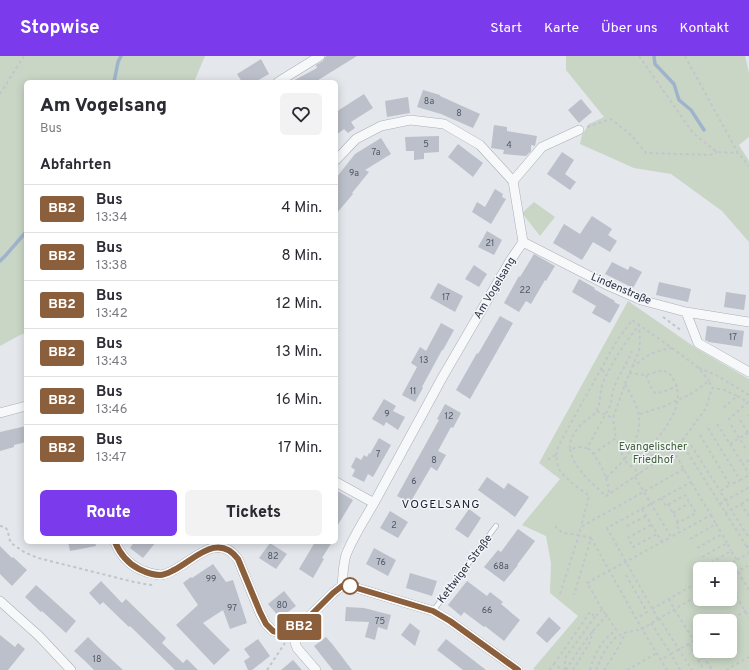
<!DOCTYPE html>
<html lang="de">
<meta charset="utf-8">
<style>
:root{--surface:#fff;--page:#f2f2f3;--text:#2b2b33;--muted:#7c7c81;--line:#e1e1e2;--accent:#7c3aed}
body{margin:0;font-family:Overpass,sans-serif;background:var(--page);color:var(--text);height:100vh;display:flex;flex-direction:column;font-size:15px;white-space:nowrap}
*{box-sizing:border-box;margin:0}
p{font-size:13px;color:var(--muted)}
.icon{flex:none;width:22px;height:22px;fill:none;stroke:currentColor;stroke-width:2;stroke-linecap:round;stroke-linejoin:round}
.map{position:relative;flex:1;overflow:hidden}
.details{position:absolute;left:24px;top:24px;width:314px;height:464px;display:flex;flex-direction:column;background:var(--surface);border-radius:6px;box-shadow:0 2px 10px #0003}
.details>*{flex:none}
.badge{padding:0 8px;border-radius:3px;font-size:14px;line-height:26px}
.buttons{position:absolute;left:693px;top:506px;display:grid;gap:8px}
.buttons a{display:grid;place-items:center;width:44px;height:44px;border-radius:6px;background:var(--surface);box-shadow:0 2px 10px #0003;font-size:20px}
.map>.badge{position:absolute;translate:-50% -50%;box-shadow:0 0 0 2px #fff}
h2{padding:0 16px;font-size:15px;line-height:36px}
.round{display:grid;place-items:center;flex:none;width:42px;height:42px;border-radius:6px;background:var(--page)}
.summary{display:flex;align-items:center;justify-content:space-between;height:68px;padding:0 16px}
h1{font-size:19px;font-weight:800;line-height:30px}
.primary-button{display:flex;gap:8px;margin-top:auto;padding:8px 16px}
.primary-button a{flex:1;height:46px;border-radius:6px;background:var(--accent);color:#fff;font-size:16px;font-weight:800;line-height:46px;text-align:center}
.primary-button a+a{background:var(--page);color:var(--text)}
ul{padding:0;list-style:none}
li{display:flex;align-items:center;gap:12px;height:48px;padding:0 16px;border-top:1px solid var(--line)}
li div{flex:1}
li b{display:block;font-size:15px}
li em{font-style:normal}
li .badge{min-width:44px;font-weight:700;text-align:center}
header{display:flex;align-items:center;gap:24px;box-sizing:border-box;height:56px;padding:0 20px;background:var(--accent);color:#fff}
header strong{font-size:19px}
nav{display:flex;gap:22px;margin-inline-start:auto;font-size:14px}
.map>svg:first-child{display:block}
.green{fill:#c9d6c5;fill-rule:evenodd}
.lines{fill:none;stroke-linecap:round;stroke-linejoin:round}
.stream{stroke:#9fb4cc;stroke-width:3.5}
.building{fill:#bbc0ca}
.lane-casing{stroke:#a9aeb7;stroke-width:5.5}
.street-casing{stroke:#a9aeb7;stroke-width:10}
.path{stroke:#c2c5cb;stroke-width:2;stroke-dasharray:3 3;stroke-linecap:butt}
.lane{stroke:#f7f8fa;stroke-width:4.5}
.street{stroke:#f7f8fa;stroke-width:9}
.line-casing{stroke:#fff;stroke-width:9}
.line{stroke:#8b5e3c;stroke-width:6}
.stop-dot{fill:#fff;stroke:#8b5e3c;stroke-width:2}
.labels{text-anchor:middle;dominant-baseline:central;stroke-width:3;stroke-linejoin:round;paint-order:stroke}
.number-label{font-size:9px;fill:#4f5766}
.street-label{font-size:11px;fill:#2b3445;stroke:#f4f6f9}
.park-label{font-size:11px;fill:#3f6138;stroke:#f4f6f9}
.neighbourhood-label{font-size:12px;letter-spacing:1px;fill:#1d2536;stroke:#f4f6f9}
</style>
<header>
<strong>Stopwise</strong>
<nav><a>Start</a><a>Karte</a><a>Über uns</a><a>Kontakt</a></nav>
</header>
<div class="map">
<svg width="749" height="614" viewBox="0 0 749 614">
<rect width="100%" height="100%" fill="#e4e7ec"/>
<path class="green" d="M0,0H205L194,26H26V277L20,279L0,290Z
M566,0H745L749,17V81L739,89L749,105V186L722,155L671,118L634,112L580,88L582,79L589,68L604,61L566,14Z
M534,146L555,161L540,180L522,157Z
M628,245L696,292L749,323V614H535L533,613L578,560L550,537L551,507L546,480L522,469L560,423L539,407ZM700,513H730V543H700ZM700,565H730V595H700Z"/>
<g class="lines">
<path class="stream" d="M654,0L655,8L674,28L679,44L691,54L704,74
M114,26L118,6L121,0
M0,205L6,199L26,176"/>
</g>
<path class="building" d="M326,0H357L315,26H291L317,12L316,9L323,5Z
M261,3L269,18L255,26H242L237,18Z
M423,34L440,39V40L480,58L473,72L441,58L417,51Z
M364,38L373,52L351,66L355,72L348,77L344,73L336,79V56Z
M408,41L410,57L387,61L385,45Z
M581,43L592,56L579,67L568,54Z
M494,69L507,71V75L537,80L535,90L531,89V95L526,100L503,98L504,94L491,92Z
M439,80V96L424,97V103L414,104V95H406L405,81Z
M381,82L391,98L365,114L369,116L352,137L353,138L336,158V122L355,98Z
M458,88L483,107L473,121L448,101Z
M562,96L574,104L565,118L576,126L570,134L547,118Z
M495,133L503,138L502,141L506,143L491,168L472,156L477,146L485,151Z
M592,160L612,173L608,179L617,185L610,196L593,186L582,204L553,187L564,168L580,178Z
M487,175L502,184L494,199L478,191Z
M534,198L555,210L546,225L545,224L531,248L526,245L519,256L504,247L519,220L520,221Z
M612,206L628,214L630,210L642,216L633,232L605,218Z
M474,209L487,218L479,231L465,223Z
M579,223L595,232L594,233L615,245L614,246L620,249L610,267L592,257L596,250L572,236Z
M659,226L691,233L688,246L656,239Z
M438,227L463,240L455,256L430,242Z
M726,236L746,239L744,254L724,251Z
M500,260L513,267L470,343L456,334L477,297L478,298Z
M441,267L454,274L443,294H442L422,331L423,332L415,346L402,339L417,311L411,307L420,291L426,295Z
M707,270L744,275L742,291L709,286L705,284Z
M384,343L396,350L393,355L405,361L398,374L386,366L384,370L372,363Z
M445,348L461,357L453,372L451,371L438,395L446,399L437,415L431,411L410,447L397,440L439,364L437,363Z
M26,370V386L14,389V391L0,395V376Z
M379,382L391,389L373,421L368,418L364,426L352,420L355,414L351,411L356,401L361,404L364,399L367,401L369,397L370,398Z
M487,421L504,433L508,427L529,441L515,461L478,434Z
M336,434L353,444L336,472Z
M469,453L481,462L468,482L455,473Z
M390,455L408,466L398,482L380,472Z
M518,473L535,485L517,509H518L504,526L484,511L498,494L501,496Z
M68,486H95L96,490L70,495Z
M134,486H156L143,502L130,492Z
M315,486H332L322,502L324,503L313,522L299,513Z
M270,487L287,498L276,513L259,502Z
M0,490L12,502L13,501L27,514L12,530L0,518Z
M374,492L396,504L388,520L366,508Z
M213,508L226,526L233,524L247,567L230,573L223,554L203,567L230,594L214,609L176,569L198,549L183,527L191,521L192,522Z
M410,517L437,525L432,540L406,532Z
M101,525L122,547L126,543L166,582L162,587L183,607L187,603L198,614H175L130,570L129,571L103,546L100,549L89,537Z
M467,525L487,540L490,536L503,546L501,548L520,564L504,585L485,570L484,571L464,556L461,560L448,549Z
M36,529L76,565L66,577L42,555L41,556L25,541Z
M284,535L296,550L280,562L268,548Z
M346,551L364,552L391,559L387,574L378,571L375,584L365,581L369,566L345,565Z
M549,561L561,572L547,587L536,577Z
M410,567L420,575L415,590L401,579Z
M0,579L15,591L18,587L25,593L8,614H0Z
M88,581L98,591L123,614H94L85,605L74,595Z
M326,581L333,589L352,614H333L321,599L314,590Z
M258,583L270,600L252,614H248L244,605L250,601L244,593Z
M446,583L464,597L486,614H463L437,594Z
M293,604L302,614H281Z"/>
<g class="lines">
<g class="lane-casing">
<path id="lane" d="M433,555L496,470"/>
</g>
<g class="street-casing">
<path id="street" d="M278,26L320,0
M336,104L356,83L381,70L410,64L444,68L480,89L513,125L523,186
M513,125L542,91L579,74
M523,186L609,230L641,244L686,256L749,266
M686,256L698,287L749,316
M0,357L26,350
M336,426L374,447L442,322L510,205L523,186
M115,486C120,498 127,507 139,513C145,516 153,518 160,519C165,519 170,516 174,514C195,503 218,476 238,503L260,557L266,568L273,575L284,578L292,577L333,537L342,530H350L433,555L450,565L518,614
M342,530C343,520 343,509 346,499C353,481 365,463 374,447
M0,545L39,580L71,614
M292,577L297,592L316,614"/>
</g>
<path class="path" d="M639,0L693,77L717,96L738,97
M685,0L738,97L749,110
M0,38L24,0
M587,71L611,63L631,79L646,97L710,99L717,96
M663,261L682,275
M672,292L699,312L709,325
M699,312L716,319L749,339
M602,314L607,318
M629,317L646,319L663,314L671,319L677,330L678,344L674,357L664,374L656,384L653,393L650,410
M646,319L650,330L655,337L663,336L677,330
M625,328L639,295L640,286L639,269C625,287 611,307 603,327C599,337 602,347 595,357C592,361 587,363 583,367C576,373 569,383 570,393L579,391L587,392L611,348C611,328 625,313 632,295
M597,355L613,362L625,328C629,336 638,350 639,360C641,377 633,390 624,404L640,418
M640,358L665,350L691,338L709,325L712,332
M748,359L749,360
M728,364L748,346L737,340
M740,364L749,378
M717,368L730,388L749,376
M731,369L746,393
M708,372L740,424L730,429
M700,379L730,429L720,435L731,454L725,457
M681,386L747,491
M730,388L743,408
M691,389L720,435
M588,392C597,401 602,411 606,422L624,404L616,382
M570,393C571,397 572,401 574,405C580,417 596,431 606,440L659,404L669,400L674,396L706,352L712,332L724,334L737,340L722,353
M593,398L616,382L613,362
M556,399L558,391L566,376L616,286L632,264L672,292C663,294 654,295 646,301C641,304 638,308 632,310
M548,404L551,401L556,399C557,404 557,410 560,415C567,424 580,433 589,440L581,471
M749,404L743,408L749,418
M635,421L671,481L711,459L691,426
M606,422L608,429L609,438
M740,424L749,419
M661,442L666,450L685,439L696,457L676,468L680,476
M668,448L678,466
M720,448L749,431
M741,448L749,443
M642,453L662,486
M673,457L689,447
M711,459L716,468
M749,460L741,448L731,454L749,482
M651,469L628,482L633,491L657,478
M0,470L5,471L8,475L9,482L11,487L24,496L38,502L134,526L151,529L154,528
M555,470L563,477L579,479L581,471L684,413
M627,470L646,460
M591,482L642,573L667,614
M690,483L716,468L722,478
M749,490L747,491L749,495
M697,492L722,478L727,487
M702,501L727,487L731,495
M737,504L749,497
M706,510L731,495L737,504L721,513
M738,516L749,534
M626,519L647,556L637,562
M730,520L747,510L749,513
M730,530L749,562
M560,538L579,479L591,482L574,539
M669,543L674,553L700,594
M602,553L587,527L671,481
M652,553L700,525
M659,562L692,614
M658,563L607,472L691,426L674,396
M728,565L749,553
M651,567L671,598L661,604
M689,588L704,614
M700,595L712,614
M554,608L590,556L595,561L602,553L606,559
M267,614L285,587
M551,614L550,613L554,608L563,614
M565,614V602L595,561
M566,614C578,594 591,576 607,559L616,574C601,585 595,596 590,614
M573,614L590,586L593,574
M596,614L602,600L608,590L616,581L624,577L642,573L700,538
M604,614C610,604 623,587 624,577
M627,614L657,597
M680,614L671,598L700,581
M726,614L749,601"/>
<use href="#lane" class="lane"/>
<use href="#street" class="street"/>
</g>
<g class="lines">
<g class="line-casing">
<path id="line" d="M115,486C120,498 127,507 139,513C145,516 153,519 160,519C165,519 170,516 174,514C195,503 218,476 238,503L260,556L266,568L273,575L284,578L292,577L304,566L333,537L342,530H350L433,555L450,565L518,614"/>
</g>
<use href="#line" class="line"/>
</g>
<circle class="stop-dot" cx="350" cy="530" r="8"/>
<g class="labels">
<g class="number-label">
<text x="429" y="45">8a</text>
<text x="459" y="57">8</text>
<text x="426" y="88">5</text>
<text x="509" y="89">4</text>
<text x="376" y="96">7a</text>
<text x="354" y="117">9a</text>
<text x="490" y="187">21</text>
<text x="525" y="234">22</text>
<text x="446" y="241">17</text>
<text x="733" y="281">17</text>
<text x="424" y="304">13</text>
<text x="413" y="335">11</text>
<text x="387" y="358">9</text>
<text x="449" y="360">12</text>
<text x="378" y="398">7</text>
<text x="434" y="404">8</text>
<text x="414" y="425">6</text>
<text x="394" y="469">2</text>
<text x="273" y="500">82</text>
<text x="381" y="506">76</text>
<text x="501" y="510">68a</text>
<text x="211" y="523">99</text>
<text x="282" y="549">80</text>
<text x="232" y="552">97</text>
<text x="487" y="554">66</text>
<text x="380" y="565">75</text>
<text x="97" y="603">18</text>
</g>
<g class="street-label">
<text transform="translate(495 232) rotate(-59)">Am Vogelsang</text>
<text transform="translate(621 233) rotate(23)">Lindenstraße</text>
<text transform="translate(465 513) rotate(-53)">Kettwiger Straße</text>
</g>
<g class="park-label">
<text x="653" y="391">Evangelischer<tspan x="653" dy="13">Friedhof</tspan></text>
</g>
<g class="neighbourhood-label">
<text x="441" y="449">VOGELSANG</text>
</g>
</g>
</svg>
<div class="buttons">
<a>+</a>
<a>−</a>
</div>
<b class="badge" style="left:299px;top:571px;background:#8b5e3c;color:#fff">BB2</b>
<section class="details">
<div class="summary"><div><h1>Am Vogelsang</h1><p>Bus</p></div><a class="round"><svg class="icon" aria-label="heart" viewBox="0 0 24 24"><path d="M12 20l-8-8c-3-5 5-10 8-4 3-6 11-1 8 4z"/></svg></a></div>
<h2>Abfahrten</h2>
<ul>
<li><span class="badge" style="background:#8b5e3c;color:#fff">BB2</span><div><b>Bus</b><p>13:34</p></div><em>4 Min.</em></li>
<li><span class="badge" style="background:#8b5e3c;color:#fff">BB2</span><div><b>Bus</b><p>13:38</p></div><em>8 Min.</em></li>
<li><span class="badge" style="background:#8b5e3c;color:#fff">BB2</span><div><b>Bus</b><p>13:42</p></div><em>12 Min.</em></li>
<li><span class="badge" style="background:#8b5e3c;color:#fff">BB2</span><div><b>Bus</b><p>13:43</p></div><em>13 Min.</em></li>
<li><span class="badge" style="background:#8b5e3c;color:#fff">BB2</span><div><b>Bus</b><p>13:46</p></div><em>16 Min.</em></li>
<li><span class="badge" style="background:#8b5e3c;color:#fff">BB2</span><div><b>Bus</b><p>13:47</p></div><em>17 Min.</em></li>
</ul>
<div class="primary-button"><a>Route</a><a>Tickets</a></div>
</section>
</div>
